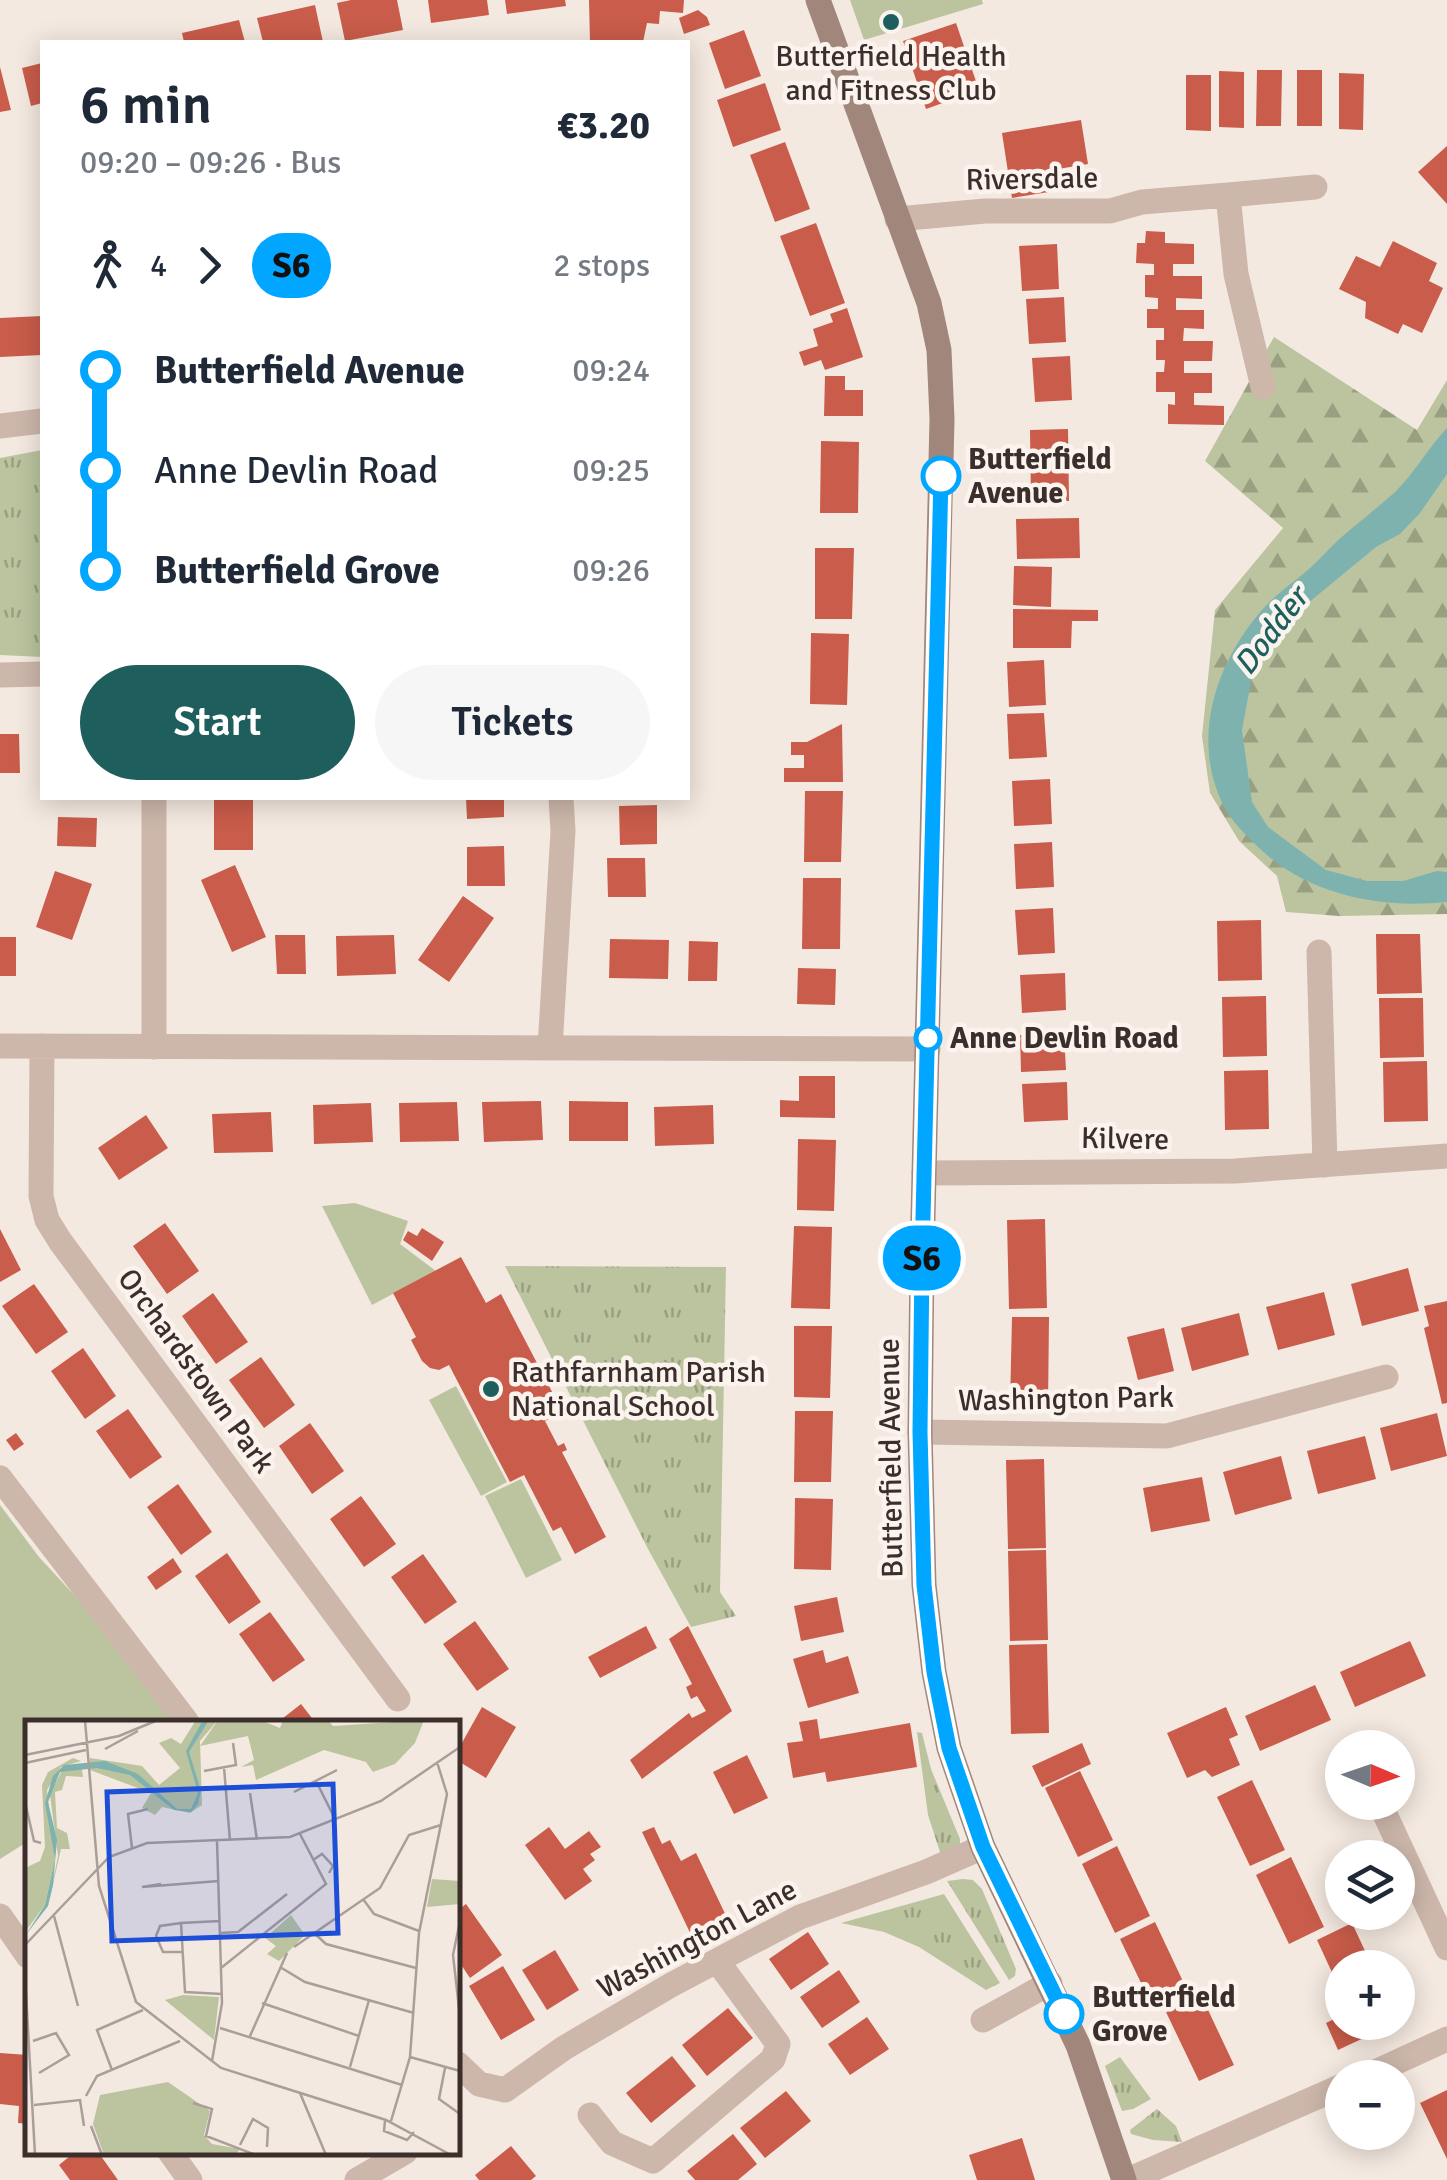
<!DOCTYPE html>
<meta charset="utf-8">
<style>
:root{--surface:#fff;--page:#f6f6f7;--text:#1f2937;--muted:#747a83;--accent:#1e5e5c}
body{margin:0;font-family:Signika,sans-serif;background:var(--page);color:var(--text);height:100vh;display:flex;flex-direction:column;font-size:38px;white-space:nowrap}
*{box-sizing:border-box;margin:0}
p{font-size:32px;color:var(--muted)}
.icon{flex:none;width:55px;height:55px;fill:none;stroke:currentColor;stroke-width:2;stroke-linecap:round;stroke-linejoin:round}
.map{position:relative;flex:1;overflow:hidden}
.sheet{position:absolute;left:40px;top:40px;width:650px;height:760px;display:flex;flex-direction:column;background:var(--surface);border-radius:0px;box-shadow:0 5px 25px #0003}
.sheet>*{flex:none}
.badge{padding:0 20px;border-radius:32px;font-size:35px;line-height:65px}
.needle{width:65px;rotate:92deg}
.fabs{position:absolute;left:1325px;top:1730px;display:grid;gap:20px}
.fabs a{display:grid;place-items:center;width:90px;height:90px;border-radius:50%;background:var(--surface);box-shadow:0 5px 25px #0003;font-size:50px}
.map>.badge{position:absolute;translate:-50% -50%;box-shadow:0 0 0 5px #fff}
.legs{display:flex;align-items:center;gap:15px;height:110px;padding:0 40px;font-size:32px}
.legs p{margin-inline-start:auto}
.head{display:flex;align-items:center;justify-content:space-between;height:170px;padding:0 40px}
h1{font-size:55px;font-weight:600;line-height:75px}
.primary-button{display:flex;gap:20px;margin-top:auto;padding:20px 40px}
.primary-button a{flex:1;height:115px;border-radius:60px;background:var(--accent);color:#fff;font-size:40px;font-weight:600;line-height:115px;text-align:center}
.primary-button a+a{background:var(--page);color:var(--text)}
ul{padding:0 40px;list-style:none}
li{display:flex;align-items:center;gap:35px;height:100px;font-size:38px}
li i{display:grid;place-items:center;width:15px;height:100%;margin:0 12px;background:currentColor}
li i::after{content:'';width:25px;height:25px;margin:-12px;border:8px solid;border-radius:50%;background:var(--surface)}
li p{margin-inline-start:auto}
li:first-child i{background:linear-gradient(#0000 50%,currentColor 0)}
li:last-child i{background:linear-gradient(currentColor 50%,#0000 0)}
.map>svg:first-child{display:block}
.grass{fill:url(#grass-tufts)}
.forest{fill:url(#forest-firs)}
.park{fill:#bbc49f}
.water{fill:#7eb2af}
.building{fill:#c95c4a}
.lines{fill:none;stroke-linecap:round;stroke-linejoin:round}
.street{stroke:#cdb7ab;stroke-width:25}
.secondary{stroke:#a1867c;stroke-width:25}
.line-1-casing{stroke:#fff;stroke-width:22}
.line-1{stroke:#00a6ff;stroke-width:15}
.poi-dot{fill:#1e5e5c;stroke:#fbf3ed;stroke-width:4}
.stop-1-dot{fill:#fff;stroke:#00a6ff;stroke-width:5}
.labels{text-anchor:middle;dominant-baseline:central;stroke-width:9;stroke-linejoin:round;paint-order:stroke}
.poi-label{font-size:30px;fill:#3b2e2b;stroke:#fbf3ed}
.street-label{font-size:30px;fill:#3b2e2b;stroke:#fbf3ed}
.stop-label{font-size:30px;font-weight:bold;fill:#3b2e2b;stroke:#fbf3ed;text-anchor:start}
.water-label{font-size:32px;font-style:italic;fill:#1e5e5c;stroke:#fbf3ed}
.inset-road{fill:none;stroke:#aa9e98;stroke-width:2.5}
.view{fill:#1d4ed8;fill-opacity:0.15;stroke:#1d4ed8;stroke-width:5}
.inset-edge{fill:none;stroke:#3b2e2b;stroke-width:5}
</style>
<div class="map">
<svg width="1447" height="2180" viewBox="0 0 1447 2180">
<defs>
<pattern id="grass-tufts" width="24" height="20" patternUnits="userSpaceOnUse" patternTransform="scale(2.5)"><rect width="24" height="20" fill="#bbc49f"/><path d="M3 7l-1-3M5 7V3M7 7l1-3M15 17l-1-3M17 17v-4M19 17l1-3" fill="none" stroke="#99a082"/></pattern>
<pattern id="forest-firs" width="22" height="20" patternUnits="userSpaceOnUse" patternTransform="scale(2.5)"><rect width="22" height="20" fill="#bbc49f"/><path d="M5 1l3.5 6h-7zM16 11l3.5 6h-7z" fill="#99a082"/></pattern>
</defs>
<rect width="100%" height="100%" fill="#f4e9e0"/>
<path class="grass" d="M42,450V657L0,655V458Z
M505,1266L726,1267L720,1592L736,1616L691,1627L648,1549Z
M917,1732L922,1733L931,1769L960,1839V1846L942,1858L928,1815Z
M963,1879L973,1880L982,1889L1016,1969L1015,1976L1009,1980L947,1881Z
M944,1894L1000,1983L986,1990L919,1947L884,1932L841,1923Z
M1120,2057L1151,2099L1133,2109L1122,2111L1105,2066Z
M1157,2109L1176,2126L1182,2142L1153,2140L1131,2134L1130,2130Z"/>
<path class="forest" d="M1274,337L1417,430L1447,380V914L1339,916L1286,912L1277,876L1239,841L1210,793L1202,736L1215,610L1283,528L1205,461Z"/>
<path class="park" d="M850,0H982L983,4L864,40Z
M355,1203L408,1221L400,1244L436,1271L372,1305L322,1206Z
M456,1386L507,1482L481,1496L429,1400Z
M521,1479L562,1560L526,1578L485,1496Z
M0,1505L39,1557L124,1649L179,1722H28L27,1842L0,1859Z"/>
<path class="water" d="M1447,428V474L1420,513L1400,534L1376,547L1302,608L1275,641L1253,671L1242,730L1252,802L1268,827L1326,870L1367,881H1403L1437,871L1447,872V902C1379,909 1307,895 1257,846C1243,832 1227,817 1220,798C1192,733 1218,659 1263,609C1277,593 1294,582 1309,569C1319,560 1327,551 1336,542C1355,525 1375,510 1394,493C1414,474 1428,448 1447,428Z"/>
<path class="building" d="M351,0H397L403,30L345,41L337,3Z
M428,0H487L489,15L431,23Z
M505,0H565L566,6L507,14Z
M589,0H684L683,13L660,11L659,24L647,23L643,42H590Z
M315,5L323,42H263L257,18Z
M698,10L707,17L710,25L684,34L679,18Z
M239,20L245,42H184L182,33Z
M956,23L979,90L926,109L903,41Z
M744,30L761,76L725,89L709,43Z
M42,63V103L31,106L22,68Z
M0,67L11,110L0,112Z
M1257,70H1282L1281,126H1256Z
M1297,70H1322V126H1297Z
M1219,71L1244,72V128L1219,127Z
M1339,73L1364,74L1363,130L1339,129Z
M1186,75H1211V131L1186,130Z
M765,83L781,130L733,147L717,100Z
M1081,120L1088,164L1058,169L1061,190L1012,198L1002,133Z
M785,142L810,209L775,222L750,155Z
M1447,146V204L1418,172Z
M816,223L845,303L810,316L780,236Z
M1146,231L1165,232V243L1194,244V264H1173V276H1202V299L1176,298V310H1204V329L1184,328L1183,341H1213L1212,361H1184V373H1212V393H1194V405L1224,406V425L1168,424V404L1175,405V392H1156V372H1164L1165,360H1156V340H1164V328H1147V309H1158V298L1145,297V275H1154V264L1136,263L1137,243H1145Z
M1393,241L1437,263L1429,281L1443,288L1422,333L1403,324L1398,334L1365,318L1366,302L1339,289L1356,256L1380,267Z
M1057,244L1059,289L1022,291L1019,246Z
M1064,297L1066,342L1029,344L1026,299Z
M847,308L863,357L825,370L821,360L804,366L799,352L818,346L813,329L833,322L830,314Z
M42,316V355L0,357V318Z
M1070,356L1072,400L1035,402L1032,358Z
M825,376H845V390H863V416H824Z
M1068,429L1069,501H1031L1030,430Z
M821,441L859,442L858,513H820Z
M1079,518L1080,558L1017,559L1016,519Z
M815,548H854L852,619H815Z
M1014,566L1052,567L1051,607L1013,605Z
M1013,609L1098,610V621H1072L1071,648H1013Z
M811,633L849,634L847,705L810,704Z
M1044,660L1046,705L1009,707L1007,662Z
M1044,713L1047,757L1009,759L1007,714Z
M842,724L843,782H784V768H804V755H791V742H807Z
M0,734H19L20,773H0Z
M1050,779L1052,824L1014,826L1012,781Z
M805,791H843L841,862H804Z
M214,798H253V850H214Z
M466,798H504V817L467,819Z
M657,805V844L620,845L619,806Z
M58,817L97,818L96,847L57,846Z
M1052,842L1054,887L1016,889L1014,844Z
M504,846L505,886H467V847Z
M607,858H645L646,897H608Z
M235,865L266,937L232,952L201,880Z
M55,871L92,884L72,940L36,927Z
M803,878H841L840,949H802Z
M463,896L494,918L449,982L418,960Z
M1053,908L1055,953L1018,955L1015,910Z
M1261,920L1262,980L1218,981L1217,921Z
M1376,934H1420L1422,993L1377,994Z
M275,935H305L306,974H277Z
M394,935L396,974L337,976L336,936Z
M0,937H16V976H0Z
M610,939L669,940L668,979L609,978Z
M689,941L718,942L717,981H688Z
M798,968L836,969L835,1005L797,1004Z
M1065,973L1066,1010L1022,1013L1020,975Z
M1266,996L1267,1056L1223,1057L1222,997Z
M1379,998H1423L1424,1057L1380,1058Z
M1064,1033L1066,1070L1021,1072L1020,1035Z
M1427,1061L1428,1121L1384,1122L1383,1062Z
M1268,1070L1269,1129L1225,1130L1224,1071Z
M799,1076H835V1118L780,1117V1100L799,1101Z
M1067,1082L1068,1120L1024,1122L1022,1084Z
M541,1101L543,1140L484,1142L482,1102Z
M569,1101L628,1102V1141H569Z
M457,1102L459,1141L400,1142L399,1103Z
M371,1103L373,1142L314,1144L313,1105Z
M713,1105L714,1144L655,1146L654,1107Z
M271,1112L273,1152L214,1153L212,1114Z
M146,1115L168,1148L119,1180L98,1148Z
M798,1139L836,1140L834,1211L797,1210Z
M1045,1219L1047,1308L1009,1309L1007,1220Z
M165,1223L199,1271L167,1294L133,1246Z
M794,1226L832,1227L830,1309L791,1308Z
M422,1228L444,1242L432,1261L403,1240L408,1231L417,1236Z
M0,1229L21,1270L0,1282Z
M461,1257L486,1303L501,1294L561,1409L547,1416L549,1419L545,1421L558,1446L564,1443L567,1450L562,1452L606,1537L575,1554L561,1527L553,1531L524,1475L510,1482L449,1365L439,1370L430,1368L422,1361L411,1340L416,1337L393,1293Z
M1408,1268L1419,1311L1362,1326L1351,1284Z
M34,1284L68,1332L36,1354L2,1306Z
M1324,1292L1335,1335L1278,1350L1266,1307Z
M213,1293L248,1342L216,1364L182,1316Z
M1447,1301V1403L1442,1404L1424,1328L1429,1326L1424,1306Z
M1239,1313L1249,1355L1192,1371L1181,1328Z
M1012,1317H1049L1048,1406H1010Z
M794,1326H832L830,1398L794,1397Z
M1164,1328L1174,1371L1138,1380L1127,1337Z
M83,1348L116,1396L85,1419L51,1371Z
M261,1357L295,1405L264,1428L229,1380Z
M128,1409L162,1457L130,1479L96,1431Z
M795,1411H833L831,1482H794Z
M1437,1413L1447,1456L1391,1471L1380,1428Z
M310,1423L344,1471L312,1494L279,1446Z
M16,1433L24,1444L14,1451L6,1440Z
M1365,1436L1376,1479L1318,1494L1307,1451Z
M1281,1456L1292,1499L1235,1515L1223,1472Z
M1044,1459L1046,1548L1008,1549L1006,1460Z
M1202,1477L1210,1521L1151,1532L1143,1488Z
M178,1484L212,1532L181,1555L147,1507Z
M361,1496L396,1544L364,1567L330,1519Z
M795,1498L833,1499L831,1570L794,1569Z
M1046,1550L1048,1640L1010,1641L1008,1551Z
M227,1553L261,1602L229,1624L195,1576Z
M423,1554L457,1602L425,1624L391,1577Z
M173,1558L182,1572L156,1590L147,1577Z
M837,1597L844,1632L801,1641L794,1606Z
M270,1612L305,1660L273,1682L239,1634Z
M475,1621L509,1669L477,1691L443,1644Z
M646,1626L657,1648L600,1678L588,1657Z
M688,1626L732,1711L642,1779L630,1760L689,1713L692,1718L706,1711L697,1696L691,1699L686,1687L692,1684L669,1639Z
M1410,1641L1426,1676L1355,1707L1340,1672Z
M1047,1644L1049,1733L1011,1734L1009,1645Z
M823,1650L826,1663L848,1656L859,1693L808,1708L793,1659Z
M1315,1685L1331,1720L1260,1751L1245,1716Z
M301,1704L315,1722H278Z
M482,1707L516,1727L486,1778L458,1761V1750Z
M1226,1707L1238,1735L1229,1739L1240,1765L1212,1777L1205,1770L1187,1778L1167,1733Z
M817,1719L820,1739L910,1723L917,1767L827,1782L825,1772L793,1778L787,1743L803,1741L799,1722Z
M1082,1743L1091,1764L1042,1787L1032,1766Z
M747,1755L768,1798L734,1814L713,1772Z
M1080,1771L1113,1840L1078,1857L1045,1788Z
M1252,1780L1285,1850L1250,1866L1217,1797Z
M549,1827L565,1849L589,1831L601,1847L590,1854L595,1860L583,1869L592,1881L565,1900L525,1845Z
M654,1827L662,1844L670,1840L681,1861L696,1853L730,1924L694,1941L642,1832Z
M1117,1846L1150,1916L1115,1933L1082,1864Z
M1291,1857L1324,1927L1289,1944L1256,1875Z
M466,1904L502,1955L470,1978L458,1960V1910Z
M1155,1922L1188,1992L1153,2008L1120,1939Z
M1352,1923L1373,1968H1342V1994L1317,1940Z
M808,1932L829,1964L791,1990L769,1959Z
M555,1950L579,1990L547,2010L522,1970Z
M503,1966L535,2020L501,2040L469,1986Z
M839,1970L860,2002L822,2028L800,1997Z
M1201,1995L1234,2065L1199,2081L1166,2012Z
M728,2008L753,2038L707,2076L682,2045Z
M1342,2015V2022H1398L1338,2050L1326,2023Z
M867,2017L889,2049L850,2075L828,2044Z
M0,2053L28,2055V2124L18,2123L19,2106L0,2104Z
M672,2056L696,2086L651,2123L626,2093Z
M1447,2090V2159L1420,2103Z
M786,2091L811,2121L765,2158L740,2128Z
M733,2134L757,2164L738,2180H695L687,2171Z
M1022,2138L1035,2180H977L969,2155Z
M511,2146L536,2176L531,2180H479L475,2175Z
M75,2152H98L118,2180H70L59,2165Z"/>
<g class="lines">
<path class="street" d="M1228,195L1315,187
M897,219L985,211H1110L1142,202L1228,195L1236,274L1263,387
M0,426L42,421
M0,675L42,674
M154,798V1047
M1319,952L1325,1165
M0,1046L928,1049
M42,1046L41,1196L47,1220L60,1241L398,1699
M550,1048L563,831L561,798
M924,1173L1235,1171L1447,1156
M920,1432L1167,1436L1386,1377
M0,1478L187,1722
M1383,1810L1447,1948
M0,1916L28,1956
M983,2020L1050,1983
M458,2064L479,2084L505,2090L564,2048L671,1985L800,1917L926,1872L983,1847
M1362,2078L1447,2039
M590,2115L612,2143L653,2161L773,2059L778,2044L718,1962
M170,2152L190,2180
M357,2180L405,2152
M1128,2180L1342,2086"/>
<path class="secondary" d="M818,0L929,303L939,350L942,419L922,1259L920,1432L924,1585L934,1672L949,1748L983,1847L1078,2045L1124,2180"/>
</g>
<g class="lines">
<g class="line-1-casing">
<path id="line-1" d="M941,476L922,1259L920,1432L924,1585L934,1672L949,1748L983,1847L1064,2014"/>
</g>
<use href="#line-1" class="line-1"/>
</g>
<g class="poi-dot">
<circle cx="891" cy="22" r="10"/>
<circle cx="491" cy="1389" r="10"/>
</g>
<g class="stop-1-dot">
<circle cx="941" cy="476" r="18"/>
<circle cx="928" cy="1038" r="12"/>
<circle cx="1064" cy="2014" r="18"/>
</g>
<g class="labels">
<g class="poi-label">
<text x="891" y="56">Butterfield Health<tspan x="891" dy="34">and Fitness Club</tspan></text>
<text x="511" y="1372" text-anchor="start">Rathfarnham Parish<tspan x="511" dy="34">National School</tspan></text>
</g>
<g class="street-label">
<text transform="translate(1032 179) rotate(-1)">Riversdale</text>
<text transform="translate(1125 1139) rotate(1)">Kilvere</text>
<text transform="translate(196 1371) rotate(54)">Orchardstown Park</text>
<text transform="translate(1066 1399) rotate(-1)">Washington Park</text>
<text transform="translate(891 1458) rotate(-91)">Butterfield Avenue</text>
<text transform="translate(697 1939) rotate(-28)">Washington Lane</text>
</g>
<g class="stop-label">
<text x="968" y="459">Butterfield<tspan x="968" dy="34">Avenue</tspan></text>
<text x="950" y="1038">Anne Devlin Road</text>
<text x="1092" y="1997">Butterfield<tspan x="1092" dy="34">Grove</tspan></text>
</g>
<g class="water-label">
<text transform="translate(1271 631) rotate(-53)">Dodder</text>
</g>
</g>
<g transform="translate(25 1720)">
<rect width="435" height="435" fill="#f4e9e0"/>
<path d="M407,159L435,161V184L402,187ZM158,275L194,277L189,320L140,280Z" fill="#bbc49f"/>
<path d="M171,0H193L175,21L177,85L165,93L137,87L130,95L117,88L126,73L65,50V38L117,46L134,65L155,48L134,23L146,18L156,24ZM48,38L56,41L36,47L22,70L30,139L20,185L0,212V148L15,141L20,127L17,65L23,52ZM57,49L58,57L41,56L37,70L30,72L32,108L42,113L45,129H36L23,186L33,136L25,75L37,50Z" fill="#bbc49f"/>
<path d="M193,0H235L255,8L258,0H303L308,6L399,0L390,23L370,44L348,52L341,42L299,30L231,60L228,45L216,47L229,40L223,16L175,26ZM266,195L280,215L254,241L242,234L251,226L240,218ZM143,362L185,391L179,415L187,424L215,429L210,435H79L68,404L75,375Z" fill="#bbc49f"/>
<path d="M178,0H184L164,32L176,71L173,84L166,92L149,90L105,55L72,48L35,52L23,82L32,120L28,165L23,186L0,216L20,185L30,139L20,83L28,56L39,45L80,41L113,54L152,89H166L173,73L161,31Z" fill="#7eb2af"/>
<path class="inset-road" d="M60,0L74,166L111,282L196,348L361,400L426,435M80,29L113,11M0,35L94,16L133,0M0,43L61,30M199,47L205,121M179,51L211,45L208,23M291,61L309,97M269,72L312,50M225,73L232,120M0,82L9,121L16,123M107,128L103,94L123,89M288,140L297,134L308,146L304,153M136,164L117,167L194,161M338,179L349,194L394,211M29,196L53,286M195,201L156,203L160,272L197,274M435,201L428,235L435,297M156,203L135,206L131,216L138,232H158M288,212L301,224L391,248M195,213L213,212L262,174M0,225L84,137L122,123L265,117L356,81L435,27M269,227L355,168L384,115L416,105M255,247L280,262L389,293M196,248L301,164L275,114M0,255L10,435M237,283L334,316M195,308L377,365M225,316L262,233M8,321L31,313L44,335L14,353M385,337L435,351M187,341L197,283L192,121M325,347L344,280M420,348L414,379L435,394M87,350L72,310L118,290M275,373L301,435M61,376L72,356L155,321M168,383L187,389L181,416L231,435M9,385L55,380L59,406M360,401L359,411L382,420L389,412M366,401L385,337L394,213L422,74L412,42M66,406L77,435M215,425L228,399L243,408L242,427M134,435H165"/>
<path class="view" d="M308,64L313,213L87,221L82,72Z"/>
<rect width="435" height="435" class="inset-edge"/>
</g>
</svg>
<div class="fabs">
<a><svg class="needle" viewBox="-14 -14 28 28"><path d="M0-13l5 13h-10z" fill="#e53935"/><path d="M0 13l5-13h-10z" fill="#747a83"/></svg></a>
<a><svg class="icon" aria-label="layers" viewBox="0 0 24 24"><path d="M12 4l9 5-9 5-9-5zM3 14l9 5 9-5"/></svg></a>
<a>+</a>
<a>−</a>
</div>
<b class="badge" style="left:922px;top:1258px;background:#00a6ff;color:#111">S6</b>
<section class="sheet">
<div class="head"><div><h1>6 min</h1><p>09:20 – 09:26 · Bus</p></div><b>€3.20</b></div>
<div class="legs"><svg class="icon" aria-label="walk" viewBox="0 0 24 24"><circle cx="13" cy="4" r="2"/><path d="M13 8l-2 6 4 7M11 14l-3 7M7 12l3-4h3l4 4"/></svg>4<svg class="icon" aria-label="forward" viewBox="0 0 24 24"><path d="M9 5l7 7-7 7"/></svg><b class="badge" style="background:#00a6ff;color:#111">S6</b><p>2 stops</p></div>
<ul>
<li><i style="color:#00a6ff"></i><b>Butterfield Avenue</b><p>09:24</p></li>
<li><i style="color:#00a6ff"></i><span>Anne Devlin Road</span><p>09:25</p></li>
<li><i style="color:#00a6ff"></i><b>Butterfield Grove</b><p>09:26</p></li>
</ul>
<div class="primary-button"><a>Start</a><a>Tickets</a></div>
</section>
</div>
